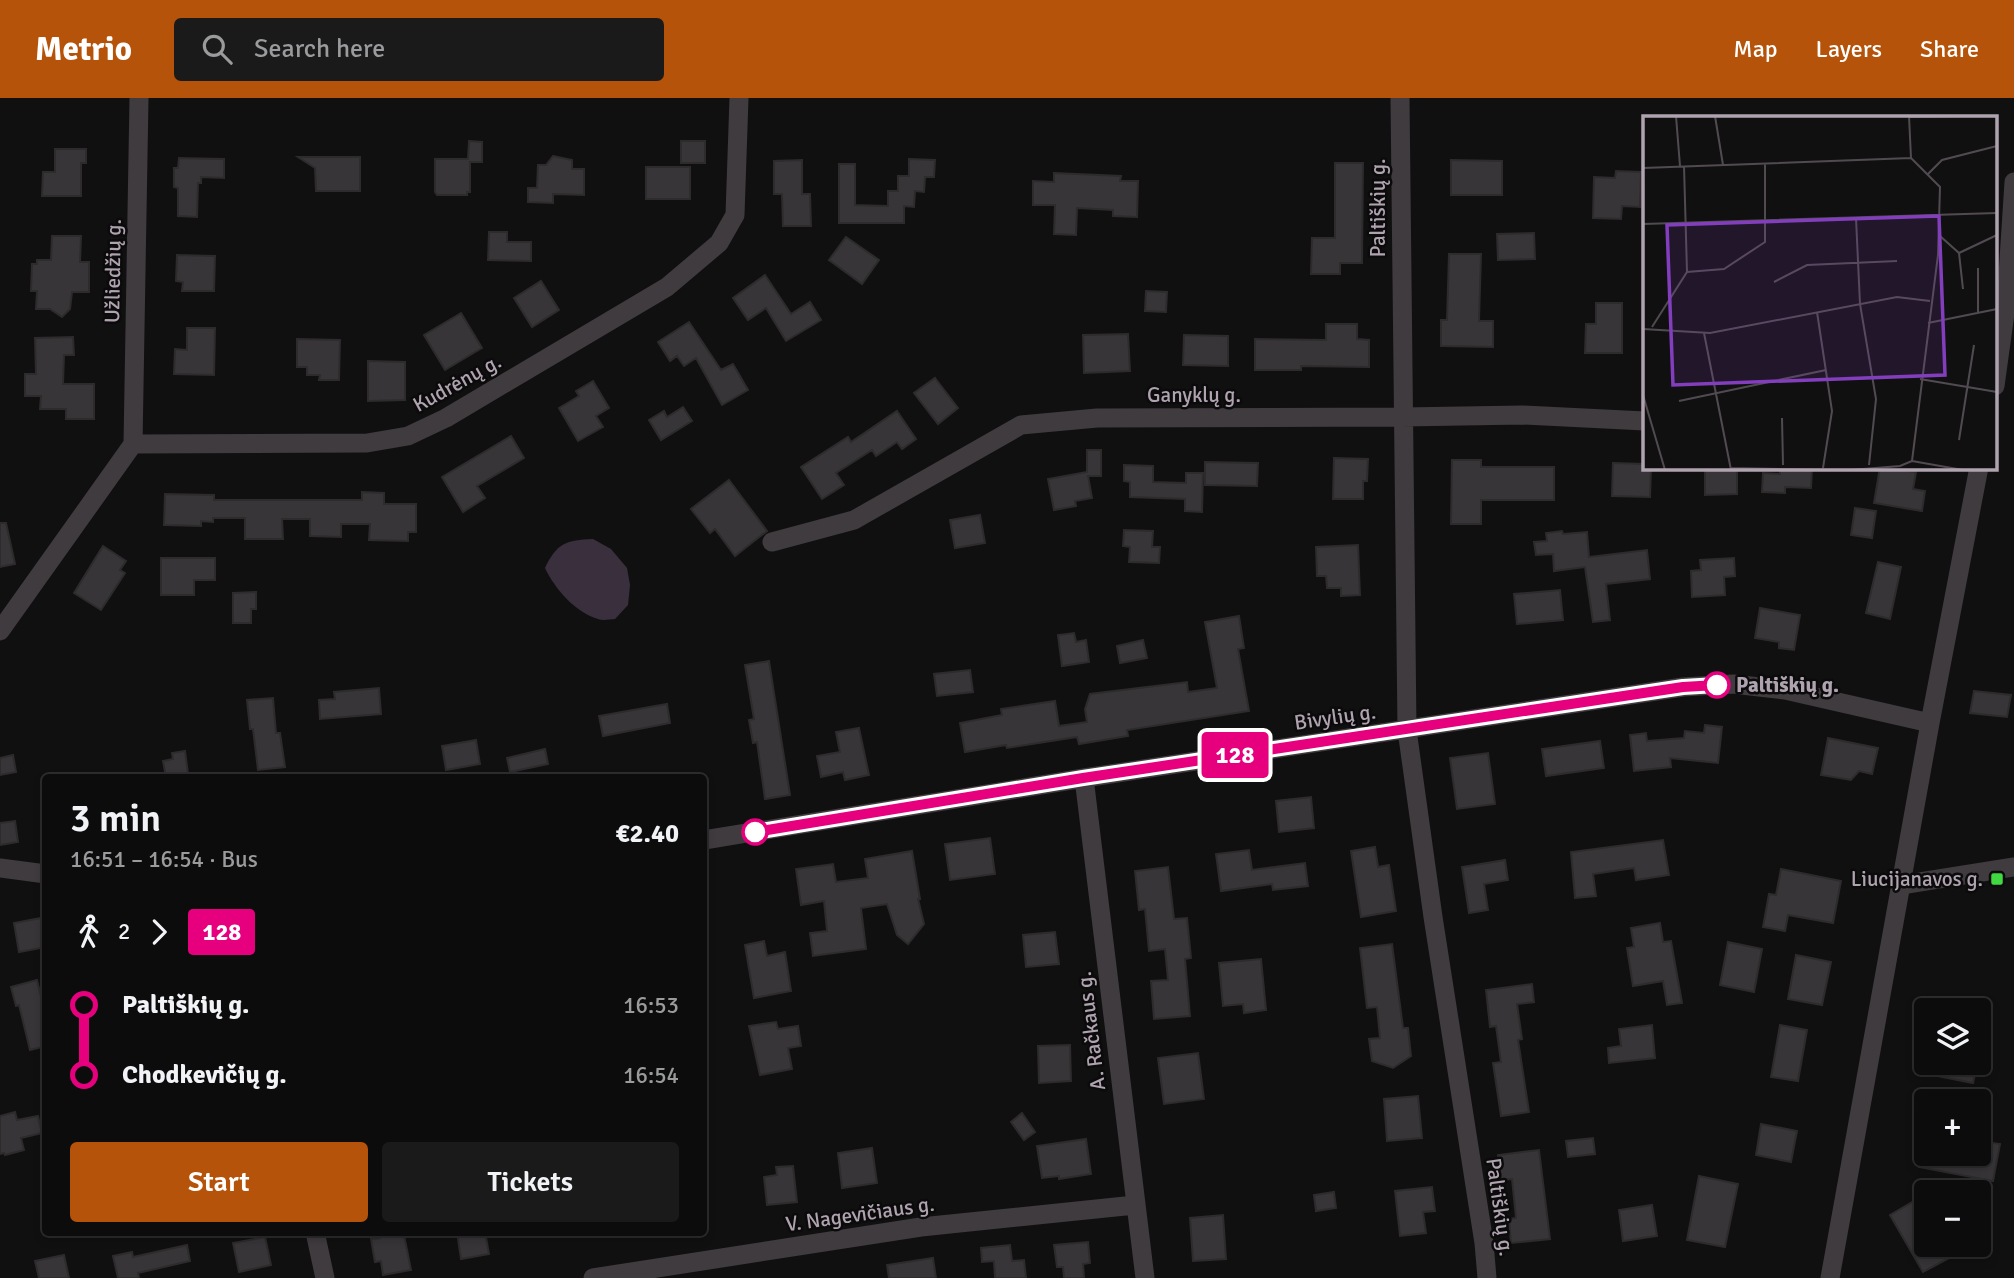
<!DOCTYPE html>
<meta charset="utf-8">
<style>
:root{--surface:#0d0c0d;--page:#1b1a1b;--text:#f1f3f6;--muted:#9a9b9d;--line:#2d2c2e;--accent:#b45309}
body{margin:0;font-family:Signika,sans-serif;background:var(--page);color:var(--text);height:100vh;display:flex;flex-direction:column;font-size:26px;white-space:nowrap}
*{box-sizing:border-box;margin:0}
p{font-size:23px;color:var(--muted)}
.icon{flex:none;width:38px;height:38px;fill:none;stroke:currentColor;stroke-width:2;stroke-linecap:round;stroke-linejoin:round}
.map{position:relative;flex:1;overflow:hidden}
.details{position:absolute;left:42px;top:676px;width:665px;height:462px;display:flex;flex-direction:column;background:var(--surface);border-radius:7px;box-shadow:0 4px 10px #0003,0 0 0 2px var(--line)}
.details>*{flex:none}
.badge{padding:0 14px;border-radius:5px;font-size:24px;line-height:46px}
.fabs{position:absolute;left:1914px;top:900px;display:grid;gap:14px}
.fabs a{display:grid;place-items:center;width:77px;height:77px;border-radius:7px;background:var(--surface);box-shadow:0 4px 10px #0003,0 0 0 2px var(--line);font-size:35px}
.map>.badge{position:absolute;translate:-50% -50%;box-shadow:0 0 0 4px #fff}
.legs{display:flex;align-items:center;gap:10px;height:77px;padding:0 28px;font-size:23px}
.legs p{margin-inline-start:auto}
.head{display:flex;align-items:center;justify-content:space-between;height:119px;padding:0 28px}
h1{font-size:38px;font-weight:600;line-height:52px}
.primary-button{display:flex;gap:14px;margin-top:auto;padding:14px 28px}
.primary-button a{flex:1;height:80px;border-radius:7px;background:var(--accent);color:#fff;font-size:28px;font-weight:600;line-height:80px;text-align:center}
.primary-button a+a{background:var(--page);color:var(--text)}
ul{padding:0 28px;list-style:none}
li{display:flex;align-items:center;gap:24px;height:70px;font-size:26px}
li i{display:grid;place-items:center;width:10px;height:100%;margin:0 9px;background:currentColor}
li i::after{content:'';width:18px;height:18px;margin:-9px;border:5px solid;border-radius:50%;background:var(--surface)}
li p{margin-inline-start:auto}
li:first-child i{background:linear-gradient(#0000 50%,currentColor 0)}
li:last-child i{background:linear-gradient(currentColor 50%,#0000 0)}
header{display:flex;align-items:center;gap:42px;box-sizing:border-box;height:98px;padding:0 35px;background:var(--accent);color:#fff}
header strong{font-size:33px}
nav{display:flex;gap:38px;margin-inline-start:auto;font-size:24px}
.search{width:490px;height:63px;background:var(--page);display:flex;align-items:center;gap:18px;box-sizing:border-box;padding:0 24px;border-radius:7px;color:var(--muted);font-size:26px}
.map>svg:first-child{display:block}
.water{fill:#3a2f3c}
.building{fill:#383538;stroke:#2d2b2c;stroke-width:2}
.lines{fill:none;stroke-linecap:round;stroke-linejoin:round}
.minor{stroke:#403b3f;stroke-width:19}
.line-1-casing{stroke:#fff;stroke-width:16}
.line-1{stroke:#e6007e;stroke-width:10}
.stop-1-dot{fill:#fff;stroke:#e6007e;stroke-width:3.5}
.poi-dot{fill:#41d941;stroke:#0c0b0c;stroke-width:2.5}
.labels{text-anchor:middle;dominant-baseline:central;stroke-width:5;stroke-linejoin:round;paint-order:stroke}
.street-label{font-size:21px;fill:#b0a3b0;stroke:#0c0b0c}
.stop-label{font-size:21px;font-weight:bold;fill:#b0a3b0;stroke:#0c0b0c;text-anchor:start}
.poi-label{font-size:21px;fill:#b0a3b0;stroke:#0c0b0c;text-anchor:end}
.inset-road{fill:none;stroke:#514b51;stroke-width:2}
.view{fill:#833ebd;fill-opacity:0.15;stroke:#833ebd;stroke-width:3.5}
.inset-edge{fill:none;stroke:#b0a3b0;stroke-width:3.5}
</style>
<header>
<strong>Metrio</strong>
<div class="search"><svg class="icon" aria-label="search" viewBox="0 0 24 24"><circle cx="10" cy="10" r="6"/><path d="M15 15l6 6"/></svg>Search here</div>
<nav><a>Map</a><a>Layers</a><a>Share</a></nav>
</header>
<div class="map">
<svg width="2014" height="1180" viewBox="0 0 2014 1180">
<rect width="100%" height="100%" fill="#111011"/>
<path class="water" d="M593,441L611,451L627,470L630,487L628,507L615,521C610,521 603,523 598,521C575,514 555,491 545,470C557,445 566,442 593,441Z"/>
<path class="building" d="M469,43L482,44V64H470V94H467V97H437L435,94V61H468Z
M681,43H705V65H681Z
M55,51H86V65H81V98H42L43,74H55Z
M553,58L572,62V71H584V97L553,96V105L528,104V90H537L538,67H546Z
M298,59H360V93H316L315,70Z
M179,60L224,61V80L201,79V85H198L197,119L178,118V90L174,89V70H178Z
M909,61L935,62L934,79H925L924,94L915,93L914,109L904,108V125H839V66H855V107L888,108V93H898V78H909Z
M802,62V96H810L811,128H783L782,96H774V63Z
M1451,62L1502,63V97H1451Z
M1335,65H1363L1362,165H1340V176H1311L1312,140H1335Z
M646,69H690V101H646Z
M1616,73L1641,74L1640,109L1622,108L1621,121L1593,120L1594,79L1615,80Z
M1054,75L1121,78L1120,83H1138L1137,119L1113,118V112L1077,110L1076,137L1054,136L1055,107H1033V83L1054,84Z
M489,134H507V144H531V163L488,162Z
M1534,135L1535,161L1498,162L1497,136Z
M52,138H81L80,164H89V194H72L70,211L62,219L50,211H36L37,193H31L32,166H37V162H51Z
M846,139L879,162L862,186L829,162Z
M1449,156H1481L1479,223H1493V249L1441,248V222H1447Z
M177,157L215,158L214,193H182L183,184L176,183Z
M765,177L791,216L810,204L821,222L786,243L766,210L748,222L733,200Z
M541,183L559,212L532,229L514,200Z
M1146,193L1167,194L1166,214L1145,213Z
M1596,205H1622V255H1585L1586,226H1596Z
M461,215L482,250L445,272L424,237Z
M689,224L721,272L733,266L748,292L722,307L696,260L684,268L677,258L670,263L658,244Z
M1326,226H1357V241L1369,242V269L1301,268V272H1255V241L1326,242Z
M187,230H215L214,277L174,276L175,251L187,252Z
M1128,236L1130,273L1084,275L1083,237Z
M1184,237L1228,238V268L1183,267Z
M73,239L74,257H64L63,286H94V321H66V311H40L41,298H25V276H36L35,240Z
M297,241L340,242L339,282H319L320,277H307V269H297Z
M368,263L405,264V302L368,303Z
M935,280L958,310L938,326L914,295Z
M593,283L609,310L596,318L603,329L578,343L559,310L579,298L576,293Z
M683,309L692,323L661,342L649,322L664,313L667,319Z
M897,313L916,341L902,351L897,344L876,358L872,352L836,375L844,387L822,401L801,369L848,339L851,344Z
M511,338L524,360L477,388L485,400L463,414L442,379Z
M1087,352H1101V378H1088L1092,400L1075,403L1076,408L1054,412L1048,381L1087,374Z
M1334,360L1368,361L1367,383H1363V401H1333Z
M1452,362H1481V369H1554V402H1481V426H1451Z
M1205,364L1258,365L1257,388L1205,387Z
M1613,365L1645,366V369H1651L1650,399L1612,398Z
M1124,367L1153,368V384L1186,385V375H1203L1202,414L1185,413V401L1130,399V384L1124,383Z
M1705,369H1737V396L1705,397Z
M1780,369H1812L1811,390L1785,389V395L1762,394L1763,375L1780,376Z
M1880,369L1916,374L1913,391L1925,393L1922,413L1874,405Z
M729,382L767,433L735,458L715,431L710,435L691,411Z
M362,394L384,395V406H416V434H408V443L369,442L370,426H341V439L310,438V421H282L283,441H245V420H213V424L201,423V428L164,427L165,396L214,397V402H362Z
M1855,410L1876,413L1872,440L1851,437Z
M980,417L985,445L955,450L950,422Z
M0,425H6L15,466L0,469Z
M1124,432L1153,433L1152,449H1160L1159,465L1129,464L1130,449L1123,448Z
M1562,433L1563,436L1587,434L1589,459L1647,452L1650,481L1606,486L1610,522L1593,524L1585,469L1554,473L1553,456L1536,457L1534,444L1547,443L1546,435Z
M1358,447L1360,497L1341,498V490H1327L1326,478H1317L1316,449Z
M103,448L126,463L120,472L125,475L101,512L74,495Z
M161,460H215V482H194V497H161Z
M1734,460L1735,478L1724,479L1725,497L1692,499L1691,473L1701,472L1700,462Z
M1878,464L1901,469L1890,521L1866,515Z
M1560,492L1563,522L1517,526L1514,496Z
M256,494V511H251V525H233V495Z
M1760,510L1800,517L1794,552L1779,550V544L1755,540Z
M1239,518L1244,550L1238,551L1249,613L1127,632L1128,638L1079,646L1077,639L1007,650L1006,647L965,654L960,625L1002,617L1001,611L1055,603L1059,628L1087,624L1085,611L1090,596L1187,584L1188,594L1217,590L1205,524Z
M1074,535L1076,544L1086,542L1089,564L1062,568L1058,537Z
M1143,542L1147,560L1120,565L1117,548Z
M769,563L790,697L765,701L757,644L753,645L749,622L754,621L745,567Z
M970,572L973,594L937,598L934,576Z
M379,590L381,616L320,621L319,602L335,601L334,594Z
M1974,593L2011,597L2007,619L1970,615Z
M273,600L276,635H280L285,669L258,672L253,631H250L247,602Z
M667,606L670,625L603,638L599,618Z
M1705,627L1722,629L1718,665L1670,660L1671,669L1634,673L1630,637L1646,635L1647,643L1684,640L1685,633L1704,635Z
M859,630L869,677L845,682L843,674L821,679L817,658L840,654L836,634Z
M1828,640L1878,650L1872,676L1859,673L1851,682L1821,677Z
M476,642L480,666L446,672L442,648Z
M1600,643L1604,670L1546,678L1542,651Z
M545,651L548,666L510,674L507,660Z
M185,653L188,676L166,679L163,663L173,661L172,655Z
M1488,655L1495,706L1457,711L1450,660Z
M13,657L16,674L0,677V660Z
M1311,699L1314,730L1279,734L1276,703Z
M15,723L18,744L0,747V725Z
M990,740L995,776L950,782L945,746Z
M1663,742L1669,777L1636,782L1634,770L1593,776L1596,798L1575,800L1571,754Z
M1375,749L1378,769L1389,767L1396,813L1361,819L1351,753Z
M1249,752L1252,772L1305,765L1308,788L1273,792L1272,786L1221,793L1216,756Z
M912,753L920,801H918L924,826L908,846L897,837L887,806L861,810L866,851L813,858L810,835L827,833L824,803L801,807L796,771L833,766L836,784L868,780L865,761Z
M1505,762L1508,782L1484,786L1488,812L1469,815L1462,769Z
M1168,769L1174,821L1187,820L1191,860L1185,861L1190,918L1154,921L1151,883L1168,882L1165,851L1149,853L1145,811L1139,812L1135,773Z
M1781,771L1841,783L1833,825L1788,817L1785,833L1763,829L1769,796L1776,797Z
M41,820L46,849L19,854L14,825Z
M1660,825L1663,844L1671,843L1682,905L1667,907L1663,883L1633,888L1627,850L1634,849L1631,830Z
M1055,834L1059,866L1026,869L1023,837Z
M764,843L767,858L785,854L791,893L754,900L745,847Z
M1728,844L1762,851L1754,894L1720,887Z
M1392,846L1403,930H1408L1411,958L1393,970L1372,963L1369,941L1380,940L1377,909L1367,910L1360,850Z
M1796,857L1831,864L1822,907L1788,901Z
M1261,861L1266,912L1244,915L1243,906L1223,908L1219,865Z
M37,882L43,907H46V948L30,952L19,907L16,908L11,889Z
M1532,886L1534,904L1517,906L1522,941L1518,942L1529,1014L1501,1018L1493,965L1501,964L1496,928L1490,929L1486,892Z
M776,924L778,931L798,928L801,948L788,950L792,971L760,977L749,928Z
M1652,927L1655,960L1609,965L1608,950L1621,948L1619,931Z
M1780,927L1807,932L1798,983L1771,979Z
M1070,947L1071,983L1039,985L1038,948Z
M1198,955L1204,1001L1164,1006L1158,960Z
M1940,964H1978L1973,985L1937,978Z
M1418,998L1422,1040L1387,1043L1384,1001Z
M15,1014L17,1022L38,1018L42,1035L21,1040L24,1052L5,1057L4,1055L0,1056V1018Z
M1022,1015L1035,1034L1024,1042L1011,1024Z
M1761,1026L1797,1033L1791,1064L1756,1057Z
M1593,1040L1595,1056L1568,1059L1566,1043Z
M1086,1041L1091,1076L1059,1081V1078L1042,1080L1037,1048Z
M1979,1043L2000,1046L1993,1083L1919,1069L1922,1055H1979Z
M872,1050L877,1085L842,1090L838,1055Z
M1539,1052L1550,1141L1511,1145L1509,1121L1516,1120L1512,1081L1501,1082L1498,1057Z
M793,1068L797,1104L767,1107L764,1079L777,1077L776,1069Z
M1699,1078L1738,1086L1725,1149L1687,1142Z
M1432,1089L1435,1113L1423,1114L1426,1135L1400,1138L1395,1093Z
M1334,1094L1336,1110L1316,1113L1314,1097Z
M1916,1102L1927,1122V1146H1941L1949,1160L1923,1174L1890,1117Z
M1652,1107L1657,1138L1623,1143L1619,1112Z
M1223,1117L1226,1161L1193,1163L1190,1120Z
M379,1134H399L400,1138L404,1137L411,1172L383,1177L381,1163L375,1164L371,1141L380,1140Z
M457,1134H485L489,1156L461,1161Z
M265,1139L271,1167L239,1174L233,1145Z
M1088,1144L1090,1165L1083,1166L1084,1180H1064L1063,1169H1057L1054,1147Z
M187,1147L190,1163L138,1175L139,1180H118L113,1158L132,1154L133,1159Z
M1010,1147L1012,1163L1024,1162L1026,1180H995L994,1163L982,1164L981,1150Z
M64,1157L69,1180H39L35,1163Z
M933,1160L936,1180H889L887,1167Z"/>
<g class="lines">
<path class="minor" d="M1400,0L1407,632L1433,819L1484,1145L1487,1180
M1995,288L2006,208L2014,84
M133,346L139,0
M772,444L854,422L1021,327L1097,320L1402,319L1523,317L1645,323
M0,533L133,346L367,345L408,338L446,320L667,189L719,145L735,117L739,0
M1084,680L1145,1180
M704,742L1084,680L1683,589L1733,586L1785,592L1930,625
M0,770L46,776
M1901,787L2014,769
M315,1134L325,1180
M593,1180L921,1129L1135,1107
M1830,1180L1930,625L1979,369"/>
</g>
<g class="lines">
<g class="line-1-casing">
<path id="line-1" d="M755,734L1083,680L1683,589L1717,587"/>
</g>
<use href="#line-1" class="line-1"/>
</g>
<g class="stop-1-dot">
<circle cx="1717" cy="587" r="12"/>
<circle cx="755" cy="734" r="12"/>
</g>
<rect class="poi-dot" x="1990" y="774" width="14" height="14" rx="3.5"/>
<g class="labels">
<g class="street-label">
<text transform="translate(1378 110) rotate(-90)">Paltiškių g.</text>
<text transform="translate(113 173) rotate(-89)">Užliedžių g.</text>
<text transform="translate(457 285) rotate(-29)">Kudrėnų g.</text>
<text x="1194" y="297">Ganyklų g.</text>
<text transform="translate(1335 619) rotate(-8)">Bivylių g.</text>
<text transform="translate(1091 933) rotate(-97)">A. Račkaus g.</text>
<text transform="translate(1500 1109) rotate(82)">Paltiškių g.</text>
<text transform="translate(860 1116) rotate(-8)">V. Nagevičiaus g.</text>
</g>
<g class="stop-label">
<text x="1736" y="587">Paltiškių g.</text>
</g>
<g class="poi-label">
<text x="1983" y="781">Liucijanavos g.</text>
</g>
</g>
<g transform="translate(1643 18)">
<rect width="354" height="354" fill="#111011"/>
<path class="inset-road" d="M33,0L37,50M72,0L80,49M266,1L322,0M41,50L44,156M0,52L268,42M285,58L299,44L354,30M213,102L217,188L233,283L226,349M0,108L354,97M297,120L316,137L320,173M316,137L354,119M335,152V197M131,166L164,149L254,145M174,196L189,295L180,352M285,207L354,193M9,211L44,156L81,153L122,126V48M0,213L67,217L254,181L287,185M61,217L88,354M277,263L354,276M0,279L22,354M36,285L183,254M139,302L140,349M316,324L331,229M269,345L320,354M88,352L184,354M208,354L257,350L269,345L295,139L297,71L268,42L266,0"/>
<path class="view" d="M296,100L302,259L30,269L24,109Z"/>
<rect width="354" height="354" class="inset-edge"/>
</g>
</svg>
<div class="fabs">
<a><svg class="icon" aria-label="layers" viewBox="0 0 24 24"><path d="M12 4l9 5-9 5-9-5zM3 14l9 5 9-5"/></svg></a>
<a>+</a>
<a>−</a>
</div>
<b class="badge" style="left:1235px;top:657px;background:#e6007e;color:#fff">128</b>
<section class="details">
<div class="head"><div><h1>3 min</h1><p>16:51 – 16:54 · Bus</p></div><b>€2.40</b></div>
<div class="legs"><svg class="icon" aria-label="walk" viewBox="0 0 24 24"><circle cx="13" cy="4" r="2"/><path d="M13 8l-2 6 4 7M11 14l-3 7M7 12l3-4h3l4 4"/></svg>2<svg class="icon" aria-label="forward" viewBox="0 0 24 24"><path d="M9 5l7 7-7 7"/></svg><b class="badge" style="background:#e6007e;color:#fff">128</b></div>
<ul>
<li><i style="color:#e6007e"></i><b>Paltiškių g.</b><p>16:53</p></li>
<li><i style="color:#e6007e"></i><b>Chodkevičių g.</b><p>16:54</p></li>
</ul>
<div class="primary-button"><a>Start</a><a>Tickets</a></div>
</section>
</div>
